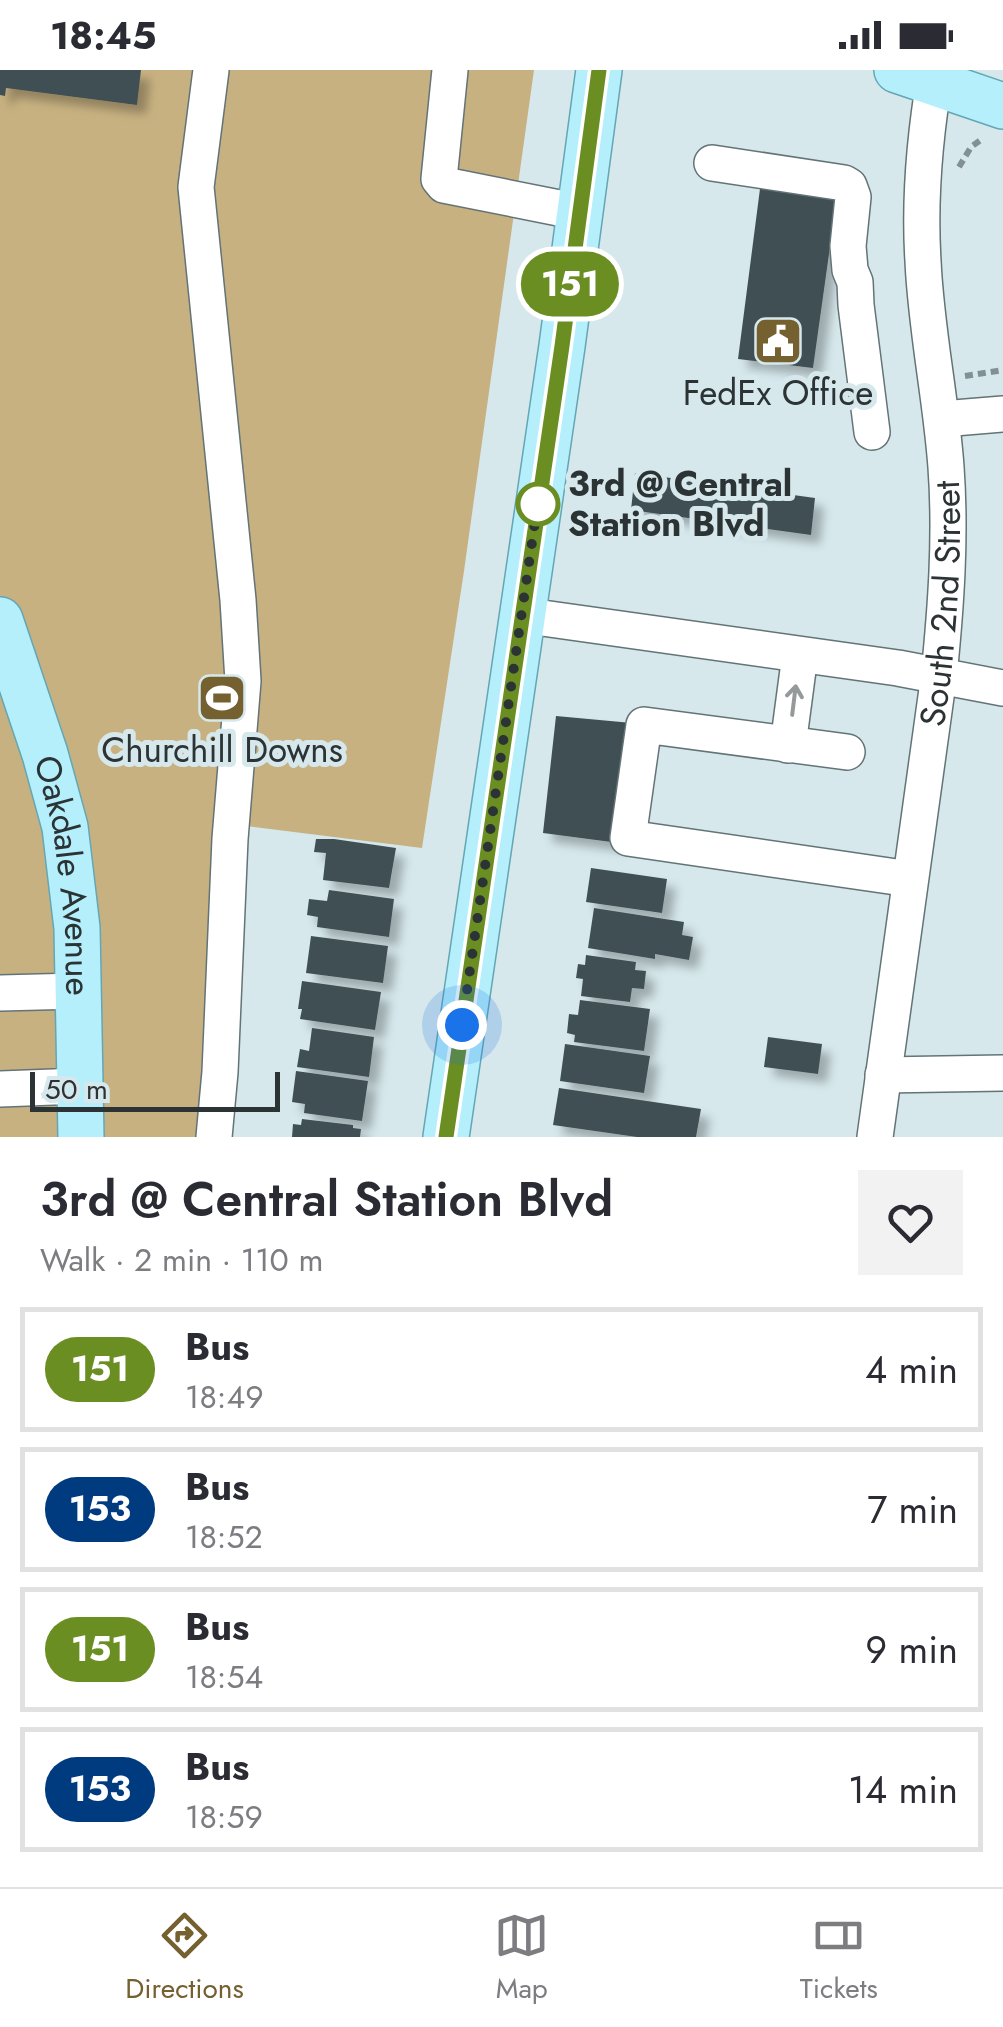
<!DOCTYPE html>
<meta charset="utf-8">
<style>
:root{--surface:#fff;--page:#f2f2f3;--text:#2b2b33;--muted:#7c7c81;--line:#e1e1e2;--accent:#756030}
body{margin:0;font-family:Jost,sans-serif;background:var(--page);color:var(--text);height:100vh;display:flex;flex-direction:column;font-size:38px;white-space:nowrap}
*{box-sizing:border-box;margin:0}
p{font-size:32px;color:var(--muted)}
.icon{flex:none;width:55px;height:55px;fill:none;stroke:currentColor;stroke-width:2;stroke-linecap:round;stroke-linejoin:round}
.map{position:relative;height:1067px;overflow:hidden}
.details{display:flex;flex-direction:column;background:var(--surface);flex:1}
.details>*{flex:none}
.badge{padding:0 20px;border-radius:32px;font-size:35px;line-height:65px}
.scale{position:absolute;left:30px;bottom:25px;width:250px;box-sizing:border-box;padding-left:10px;border:5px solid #2c3335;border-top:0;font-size:28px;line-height:35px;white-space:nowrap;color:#2c3335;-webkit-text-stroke:8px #d6e8ec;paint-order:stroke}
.you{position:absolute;width:50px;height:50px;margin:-25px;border:8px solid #fff;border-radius:50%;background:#1a73e8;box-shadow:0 0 0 15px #1a73e833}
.map>.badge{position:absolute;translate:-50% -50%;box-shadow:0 0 0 5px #fff}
.round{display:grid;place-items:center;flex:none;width:105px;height:105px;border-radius:0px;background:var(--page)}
.summary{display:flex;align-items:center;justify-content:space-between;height:170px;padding:0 40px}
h1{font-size:48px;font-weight:600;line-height:75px}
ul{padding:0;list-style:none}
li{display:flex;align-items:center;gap:30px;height:125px;margin:0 20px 15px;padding:0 20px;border:5px solid var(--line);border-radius:0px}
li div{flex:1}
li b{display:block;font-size:38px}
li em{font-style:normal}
li .badge{min-width:110px;font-weight:700;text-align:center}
.status{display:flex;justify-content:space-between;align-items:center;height:70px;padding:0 50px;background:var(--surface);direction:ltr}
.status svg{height:28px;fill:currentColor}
.dock{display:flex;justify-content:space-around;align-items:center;height:140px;border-top:2px solid var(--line);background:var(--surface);font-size:28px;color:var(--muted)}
.dock a{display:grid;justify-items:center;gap:5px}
.dock .current{color:var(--accent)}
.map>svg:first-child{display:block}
.green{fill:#c7b181}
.building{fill:#415053;filter:url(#shadow)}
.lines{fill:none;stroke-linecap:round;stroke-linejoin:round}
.minor-casing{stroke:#637376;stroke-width:38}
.major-casing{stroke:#64a6b4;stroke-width:48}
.path{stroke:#839093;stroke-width:6;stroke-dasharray:8 5;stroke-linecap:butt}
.minor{stroke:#fff;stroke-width:35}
.major{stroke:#b4effb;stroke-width:45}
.oneway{stroke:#96999a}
.line-casing{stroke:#fff;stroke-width:22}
.line{stroke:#6b8e23;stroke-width:15}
.walk{stroke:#2c3335;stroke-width:10;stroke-dasharray:0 18}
.stop-dot{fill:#fff;stroke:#6b8e23;stroke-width:5}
.labels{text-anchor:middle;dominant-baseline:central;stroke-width:10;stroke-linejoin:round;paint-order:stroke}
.poi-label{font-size:35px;fill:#2c3335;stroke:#d6e8ec}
.stop-label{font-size:35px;font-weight:bold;fill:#2c3335;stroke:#d6e8ec;text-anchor:start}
.street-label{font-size:35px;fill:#2c3335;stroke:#d6e8ec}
</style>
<div class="status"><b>18:45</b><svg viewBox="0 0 49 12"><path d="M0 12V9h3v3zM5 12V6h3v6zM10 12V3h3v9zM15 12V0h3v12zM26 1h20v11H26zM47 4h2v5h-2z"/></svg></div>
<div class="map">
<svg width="1003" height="1067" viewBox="0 0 1003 1067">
<defs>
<filter id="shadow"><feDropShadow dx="9" dy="9" stdDeviation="5" flood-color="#0004"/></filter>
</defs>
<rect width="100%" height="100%" fill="#d6e8ec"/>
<path class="green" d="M0,0H534L464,501L422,778L247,756L198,1067H0Z"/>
<path class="building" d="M0,0H141L137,35L6,18L5,26L0,25Z
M761,111L836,123L829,184L813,298L738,289Z
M635,403L815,428L811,465L631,440Z
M556,646L632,653L619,773L543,763Z
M316,769H334L396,778L389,818L323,810L326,783L314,782Z
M591,798L667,809L662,843L586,832Z
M329,820L394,829L389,867L317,857L318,847L307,845L309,829L327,831Z
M594,838L684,852L682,865L693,867L689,890L655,884V889L588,878Z
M311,866L388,876L383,913L306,903Z
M586,885L636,892L635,900L646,901L644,919L632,918L630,932L581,926L583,909L576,908L578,894L585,895Z
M302,911L381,922L375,960L300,949L302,939H298Z
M580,930L650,939L644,981L574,972L575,965L567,963L569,944L578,945Z
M312,958L374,967L369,1007L297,997L300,979L309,981Z
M768,967L822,974L818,1004L764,997Z
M565,974L650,986L644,1023L560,1011Z
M296,1001L368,1011L362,1051L304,1043L305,1034L292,1032Z
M559,1018L701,1039L696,1067H637L553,1055Z
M302,1049L353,1055V1058L361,1059L360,1067H292L293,1054L301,1055Z"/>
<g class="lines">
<g class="minor-casing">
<g id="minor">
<path d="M211,0L196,117L238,530L243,611L230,769L220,1002L214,1067"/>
<path d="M450,0L439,109L444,115L579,142"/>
<path d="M712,93L844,113L849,116L853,127L848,176L850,200L855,212L856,235L872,362"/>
<path d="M942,349L1003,344"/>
<path d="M521,545L898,598L1003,618"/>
<path d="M788,675L800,585"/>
<path d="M847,682L644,655L628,768L910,809"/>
<path d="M0,923L78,921"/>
<path d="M883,1005L1003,1003"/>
<path d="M0,1019L80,1016"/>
<path id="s1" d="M875,1067L939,605C946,536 951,467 946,397C941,328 926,260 923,191C919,127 925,63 936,0"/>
</g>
</g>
<g class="major-casing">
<g id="major">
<path d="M897,0L1003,36"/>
<path id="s2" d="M0,550L45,684L65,757L77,858L81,1067"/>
<path d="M446,1067L562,276L599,0"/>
</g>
</g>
<path class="path" d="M959,97L971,77L982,69
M965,306L1003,300"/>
<use href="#minor" class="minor"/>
<use href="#major" class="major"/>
</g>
<defs><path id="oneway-shaft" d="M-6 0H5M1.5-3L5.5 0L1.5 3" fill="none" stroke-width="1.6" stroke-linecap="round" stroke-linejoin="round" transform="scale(2.5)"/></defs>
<use class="oneway" href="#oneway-shaft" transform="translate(794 630) rotate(-83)"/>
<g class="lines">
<g class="line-casing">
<path id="line" d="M446,1067L562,276L599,0"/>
</g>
<use href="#line" class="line"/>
<path class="walk" d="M462,955L538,431V434"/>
</g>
<defs>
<g id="civic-square" transform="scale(2.5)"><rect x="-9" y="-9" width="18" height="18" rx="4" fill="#756030" stroke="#d6e8ec"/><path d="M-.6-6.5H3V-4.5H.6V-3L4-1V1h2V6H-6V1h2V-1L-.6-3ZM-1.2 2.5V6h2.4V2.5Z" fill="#fff"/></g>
<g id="stadium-square" transform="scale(2.5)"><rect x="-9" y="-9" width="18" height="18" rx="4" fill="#756030" stroke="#d6e8ec"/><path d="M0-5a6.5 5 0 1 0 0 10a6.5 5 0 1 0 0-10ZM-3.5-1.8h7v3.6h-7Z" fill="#fff"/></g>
</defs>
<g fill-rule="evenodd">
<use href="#civic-square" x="778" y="271"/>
<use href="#stadium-square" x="222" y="628"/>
</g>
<circle class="stop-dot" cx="538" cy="434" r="20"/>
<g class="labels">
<g class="poi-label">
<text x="778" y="323">FedEx Office</text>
<text x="222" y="680">Churchill Downs</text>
</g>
<g class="stop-label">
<text x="568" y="414">3rd @ Central<tspan x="568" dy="40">Station Blvd</tspan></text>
</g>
<g class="street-label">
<text stroke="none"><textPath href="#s1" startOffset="538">South 2nd Street</textPath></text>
<text stroke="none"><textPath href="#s2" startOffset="265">Oakdale Avenue</textPath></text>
</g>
</g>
</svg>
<div class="scale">50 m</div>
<div class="you" style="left:462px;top:955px"></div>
<b class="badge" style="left:570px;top:214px;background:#6b8e23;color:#fff">151</b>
</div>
<section class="details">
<div class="summary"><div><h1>3rd @ Central Station Blvd</h1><p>Walk · 2 min · 110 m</p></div><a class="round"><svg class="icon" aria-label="heart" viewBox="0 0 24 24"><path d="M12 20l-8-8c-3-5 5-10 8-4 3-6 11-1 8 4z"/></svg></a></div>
<ul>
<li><span class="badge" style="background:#6b8e23;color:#fff">151</span><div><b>Bus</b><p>18:49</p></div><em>4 min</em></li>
<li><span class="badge" style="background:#003b80;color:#fff">153</span><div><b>Bus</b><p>18:52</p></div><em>7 min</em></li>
<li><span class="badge" style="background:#6b8e23;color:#fff">151</span><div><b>Bus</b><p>18:54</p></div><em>9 min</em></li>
<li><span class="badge" style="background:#003b80;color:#fff">153</span><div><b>Bus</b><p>18:59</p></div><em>14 min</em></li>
</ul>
</section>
<nav class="dock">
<a class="current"><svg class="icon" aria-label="directions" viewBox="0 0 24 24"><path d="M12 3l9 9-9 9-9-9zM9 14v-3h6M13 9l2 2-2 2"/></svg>Directions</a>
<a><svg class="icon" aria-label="map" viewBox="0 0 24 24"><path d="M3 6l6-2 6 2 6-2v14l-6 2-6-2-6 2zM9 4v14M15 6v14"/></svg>Map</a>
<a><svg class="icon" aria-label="tickets" viewBox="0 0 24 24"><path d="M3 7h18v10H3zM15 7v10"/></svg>Tickets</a>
</nav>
